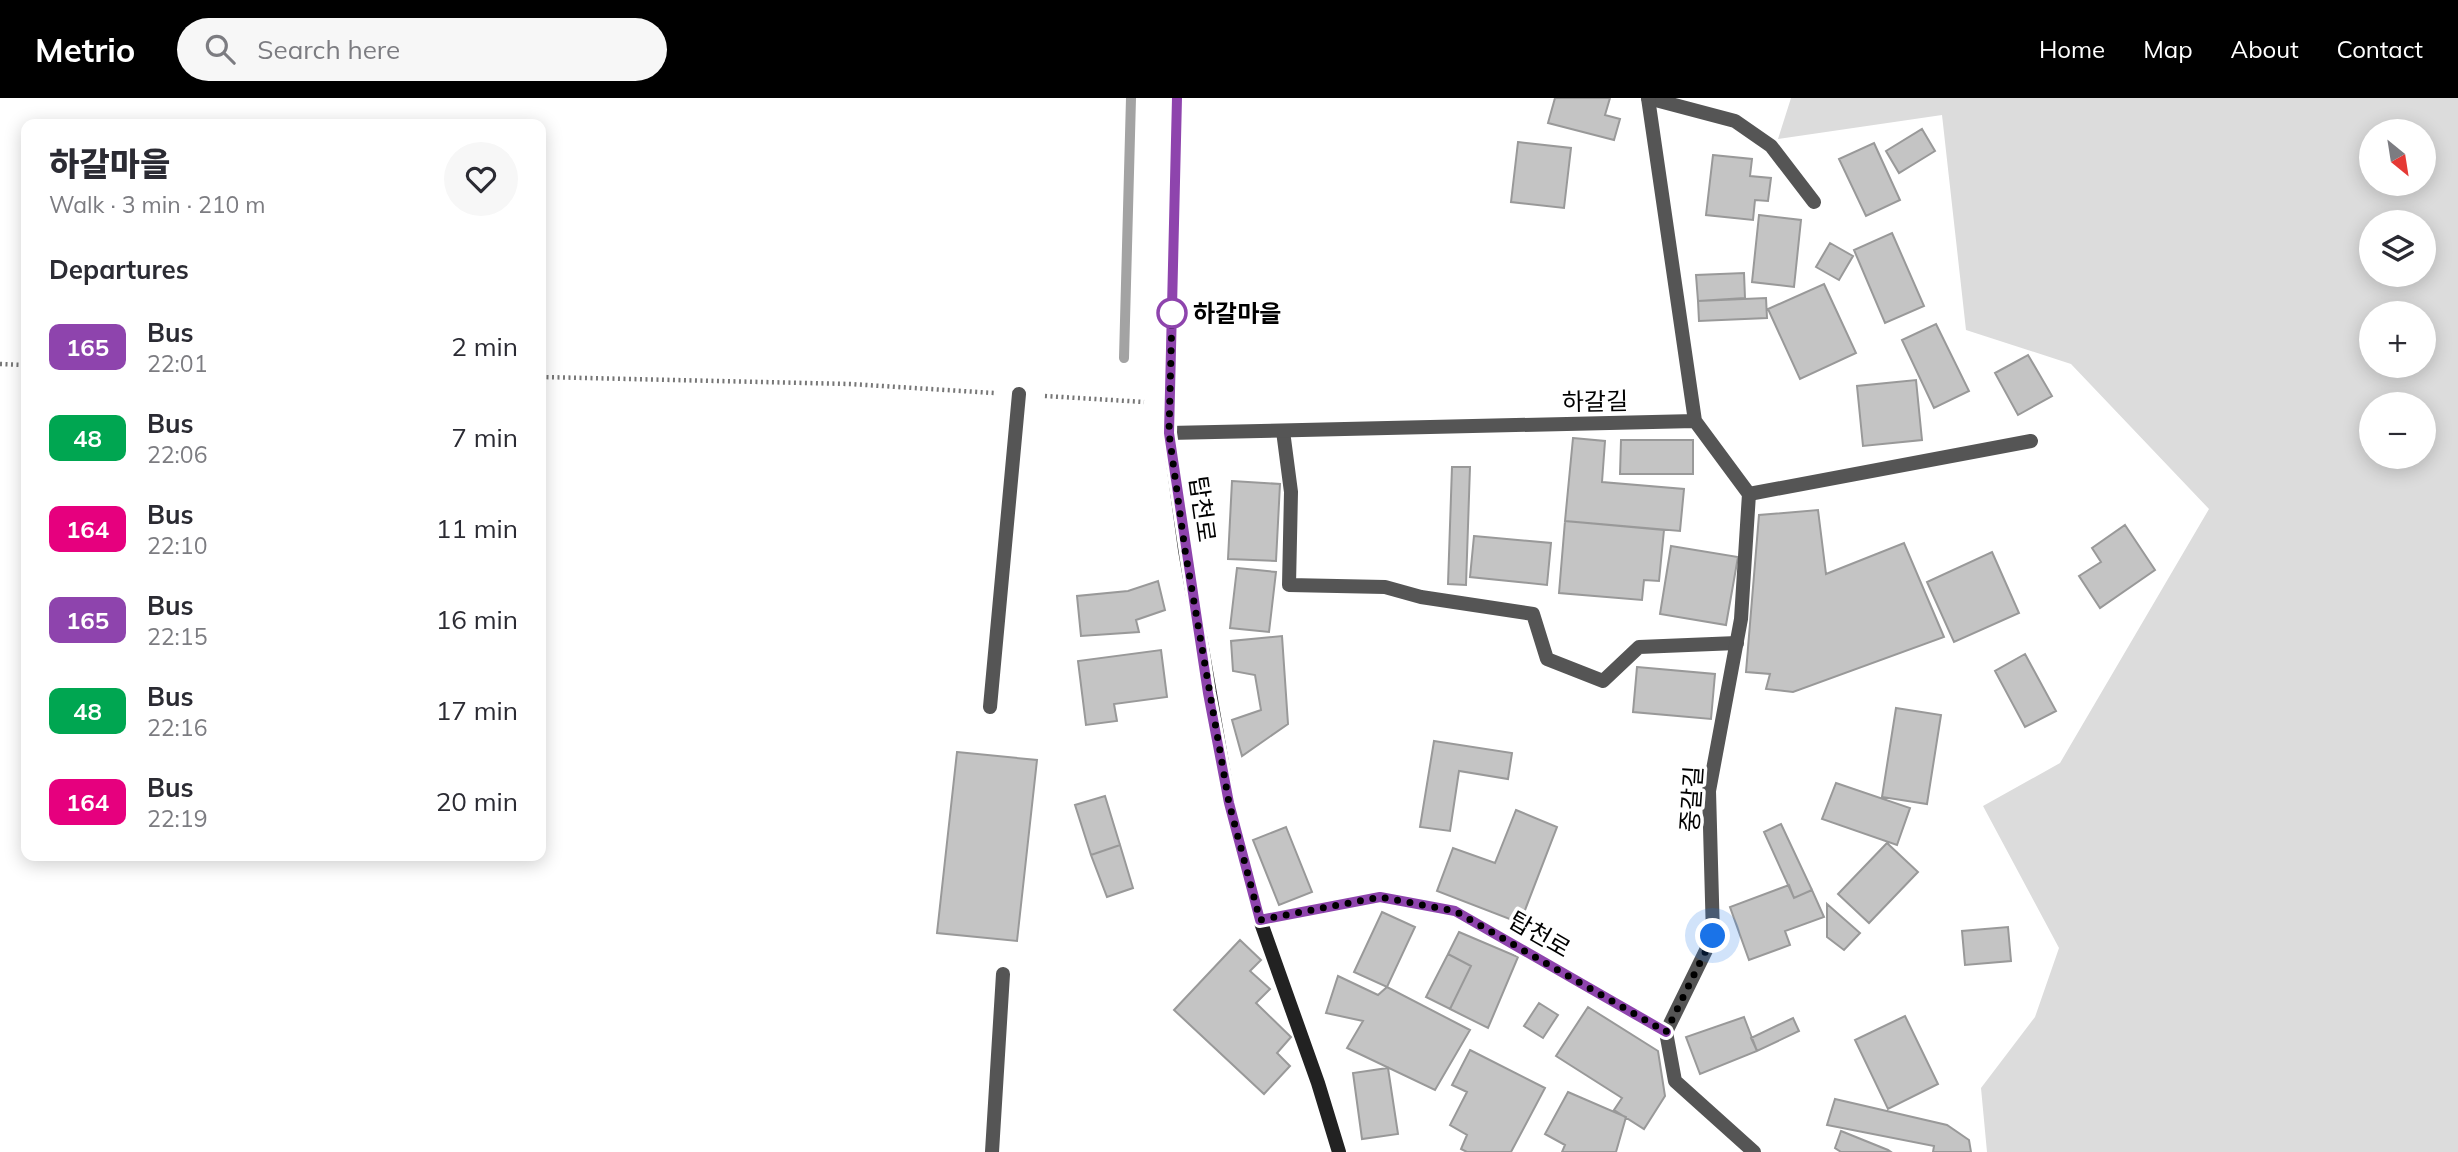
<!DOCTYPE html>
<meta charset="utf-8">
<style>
:root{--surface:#fff;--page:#f7f7f7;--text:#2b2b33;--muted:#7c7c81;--accent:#000}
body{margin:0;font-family:Mulish,"Noto Sans KR",sans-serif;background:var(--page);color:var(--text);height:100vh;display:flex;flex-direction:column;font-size:26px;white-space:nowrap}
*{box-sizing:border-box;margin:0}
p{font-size:23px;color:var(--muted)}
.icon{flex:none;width:38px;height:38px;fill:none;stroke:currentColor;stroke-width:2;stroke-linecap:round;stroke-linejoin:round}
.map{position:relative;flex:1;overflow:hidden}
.drawer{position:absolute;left:21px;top:21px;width:525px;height:742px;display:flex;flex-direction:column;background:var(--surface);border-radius:14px;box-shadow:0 4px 18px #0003}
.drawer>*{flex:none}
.badge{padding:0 14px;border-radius:10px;font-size:24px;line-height:46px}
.needle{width:46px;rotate:150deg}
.fabs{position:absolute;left:2359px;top:21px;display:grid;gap:14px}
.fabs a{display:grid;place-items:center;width:77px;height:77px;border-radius:50%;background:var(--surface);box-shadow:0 4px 18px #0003;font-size:35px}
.you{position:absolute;width:35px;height:35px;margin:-18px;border:5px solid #fff;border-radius:50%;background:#1a73e8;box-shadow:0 0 0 10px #1a73e833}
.map>.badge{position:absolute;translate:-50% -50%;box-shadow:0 0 0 4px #fff}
h2{padding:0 28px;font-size:26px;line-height:63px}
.round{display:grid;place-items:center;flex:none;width:74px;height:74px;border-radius:37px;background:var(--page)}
.headline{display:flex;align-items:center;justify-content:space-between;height:119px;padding:0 28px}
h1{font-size:33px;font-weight:800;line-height:52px}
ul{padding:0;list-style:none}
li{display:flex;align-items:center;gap:21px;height:91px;padding:0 28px}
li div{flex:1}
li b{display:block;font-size:26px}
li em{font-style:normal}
li .badge{min-width:77px;font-weight:700;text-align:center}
header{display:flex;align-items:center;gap:42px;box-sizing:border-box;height:98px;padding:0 35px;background:var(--accent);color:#fff}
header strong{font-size:33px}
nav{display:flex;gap:38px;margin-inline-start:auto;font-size:24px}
.search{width:490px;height:63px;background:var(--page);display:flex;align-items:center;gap:18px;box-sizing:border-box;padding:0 24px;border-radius:38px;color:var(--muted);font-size:26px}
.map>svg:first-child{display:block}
.green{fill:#dcdcdc;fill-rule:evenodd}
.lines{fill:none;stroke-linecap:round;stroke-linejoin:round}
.stream{stroke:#a3a3a3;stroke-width:10}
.building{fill:#c4c4c4;stroke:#999;stroke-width:2}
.path{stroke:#777;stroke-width:4.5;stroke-dasharray:2 3.5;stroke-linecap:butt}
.service{stroke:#555;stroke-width:14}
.minor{stroke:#555;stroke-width:14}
.secondary{stroke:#222;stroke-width:14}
.line-casing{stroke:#fff;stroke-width:16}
.line{stroke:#8e44ad;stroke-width:10}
.walk{stroke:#000;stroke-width:7;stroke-dasharray:0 12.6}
.stop-dot{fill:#fff;stroke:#8e44ad;stroke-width:3.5}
.labels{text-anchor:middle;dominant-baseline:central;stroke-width:7;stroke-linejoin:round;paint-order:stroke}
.stop-label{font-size:24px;font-weight:bold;fill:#000;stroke:#fff;text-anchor:start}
.street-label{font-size:24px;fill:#000;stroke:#fff}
</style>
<header>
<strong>Metrio</strong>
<div class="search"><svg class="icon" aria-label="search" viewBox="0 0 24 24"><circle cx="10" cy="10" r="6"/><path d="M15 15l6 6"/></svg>Search here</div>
<nav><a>Home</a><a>Map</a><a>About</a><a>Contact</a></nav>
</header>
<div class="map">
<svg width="2458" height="1054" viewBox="0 0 2458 1054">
<rect width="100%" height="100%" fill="#fff"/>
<path class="green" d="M1791,0H2458V1054H1987L1981,990L2035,919L2059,850L1983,708L2060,665L2209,411L2071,266L1966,232L1942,17L1778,41ZM2371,33H2424V86H2371ZM2371,124H2424V177H2371ZM2371,215H2424V268H2371ZM2371,306H2424V359H2371Z"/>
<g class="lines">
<path class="stream" d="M1124,260L1131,0"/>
</g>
<path class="building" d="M1555,0H1610L1605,17L1620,21L1614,42L1548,25Z
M1922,31L1935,53L1899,75L1886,53Z
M1518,44L1571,50L1564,110L1511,104Z
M1874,45L1900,102L1866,118L1839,61Z
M1713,57L1752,61L1750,78L1771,80L1768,103L1755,102L1753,122L1706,117Z
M1759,117L1801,122L1794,189L1752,184Z
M1892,135L1924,208L1885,225L1854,152Z
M1830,145L1853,158L1839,182L1816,169Z
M1744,175L1745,200L1698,203L1696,177Z
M1824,186L1856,255L1800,281L1768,211Z
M1766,200L1767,220L1699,223L1698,203Z
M1936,226L1969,293L1934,310L1902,242Z
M2028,257L2052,298L2018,317L1995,275Z
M1916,282L1922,342L1863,348L1857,288Z
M1573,340L1605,343L1602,384L1684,391L1680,433L1565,423Z
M1621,342H1693V376H1620Z
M1452,369H1470L1466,487L1448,486Z
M1232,383L1280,386L1276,463L1228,461Z
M1818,412L1826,476L1904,445L1944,539L1793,594L1766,591L1770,576L1746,574L1759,417Z
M1565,423L1664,432L1659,483L1644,482L1642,502L1559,495Z
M2125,427L2155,472L2100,510L2079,478L2101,464L2092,450Z
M1474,438L1551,445L1547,487L1470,479Z
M1671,448L1738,459L1726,527L1660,516Z
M1992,454L2019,515L1954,544L1927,484Z
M1237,470L1276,474L1269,534L1230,530Z
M1158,483L1165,512L1136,522L1139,534L1081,538L1077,498L1128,493Z
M1282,538L1288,626L1242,658L1232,622L1261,612L1255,577L1233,573L1231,543Z
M1161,552L1167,599L1114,606L1117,623L1086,627L1078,563Z
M2025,556L2056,613L2025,629L1995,573Z
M1637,569L1715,576L1711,621L1633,614Z
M1896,610L1941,617L1927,706L1882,699Z
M1434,643L1512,655L1508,681L1459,673L1450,733L1420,729Z
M957,654L1037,662L1017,843L937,835Z
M1836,685L1910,710L1897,747L1822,721Z
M1105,698L1120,747L1091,757L1075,707Z
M1516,712L1557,729L1520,825L1437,793L1453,750L1495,765Z
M1781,726L1812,792L1794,800L1764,734Z
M1286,729L1312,794L1279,807L1253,742Z
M1887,745L1918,774L1869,825L1838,796Z
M1120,747L1133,790L1107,799L1091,757Z
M1789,787L1794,800L1812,792L1824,819L1785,833L1790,847L1749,862L1730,809Z
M1827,806L1860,835L1844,852L1827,839Z
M1382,814L1415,829L1387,889L1354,874Z
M2008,829L2011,863L1965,867L1962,833Z
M1459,834L1518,859L1488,930L1450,911L1471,868L1448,856Z
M1240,842L1261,862L1250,873L1270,891L1256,905L1291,939L1277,955L1290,968L1264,996L1174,912Z
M1448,856L1471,868L1450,911L1426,899Z
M1338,878L1378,897L1387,889L1470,932L1435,992L1347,950L1363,923L1326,915Z
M1539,905L1558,917L1543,940L1524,928Z
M1588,909L1658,953L1665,998L1644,1031L1614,1012L1622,1000L1556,958Z
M1905,918L1938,986L1888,1011L1855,942Z
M1744,919L1757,953L1700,976L1686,939Z
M1793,920L1799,933L1757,953L1751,940Z
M1470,952L1545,990L1511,1054H1467L1461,1051L1467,1037L1450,1027L1467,994L1452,987Z
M1388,970L1398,1036L1362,1041L1353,975Z
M1568,994L1626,1019L1616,1054H1562L1565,1047L1545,1036Z
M1835,1001L1947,1027L1969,1042L1971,1054H1933L1934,1048L1827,1027Z
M1841,1033L1888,1052L1891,1054H1841L1835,1050Z"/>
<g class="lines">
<path class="path" d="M0,266L26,267
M541,279L850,286L994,295
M1045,298L1144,304"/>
<path class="service" d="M1648,0L1735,23L1771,48L1814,104
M1283,333L1291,394L1289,487L1385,489L1421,499L1533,516L1547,561L1603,583L1639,549L1737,545
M990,609L1019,296
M992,1054L1003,876"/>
<path class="minor" d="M1648,0L1695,323L1749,396L1741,521L1709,693L1713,838L1666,934L1675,983L1754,1054
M1169,335L1695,323
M1749,396L2031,343
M1260,822L1380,799L1455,813L1666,934"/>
<path class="secondary" d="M1177,0L1169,335L1185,452L1229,705L1260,822L1318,985L1339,1054"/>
</g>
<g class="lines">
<g class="line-casing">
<path id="line" d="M1177,0L1169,335L1208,595L1229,705L1260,822L1380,799L1455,813L1666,934"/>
</g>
<use href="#line" class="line"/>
<path class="walk" d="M1172,215L1169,335L1185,452L1229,705L1260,822L1380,799L1455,813L1666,934L1713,838"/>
</g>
<circle class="stop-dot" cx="1172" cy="215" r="14"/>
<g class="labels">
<g class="stop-label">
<text x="1193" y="215">하갈마을</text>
</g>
<g class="street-label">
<text transform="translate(1595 303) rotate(-1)">하갈길</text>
<text transform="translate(1203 411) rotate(82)">탑천로</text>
<text transform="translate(1691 701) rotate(-86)">중갈길</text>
<text transform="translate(1540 836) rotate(30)">탑천로</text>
</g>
</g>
</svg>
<div class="fabs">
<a><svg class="needle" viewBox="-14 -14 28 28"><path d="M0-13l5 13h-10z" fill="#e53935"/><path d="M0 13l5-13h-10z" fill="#7c7c81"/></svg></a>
<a><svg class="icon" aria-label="layers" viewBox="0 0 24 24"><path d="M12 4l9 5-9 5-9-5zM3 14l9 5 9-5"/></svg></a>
<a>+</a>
<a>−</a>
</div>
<div class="you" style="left:1713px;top:838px"></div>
<section class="drawer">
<div class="headline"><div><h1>하갈마을</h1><p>Walk · 3 min · 210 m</p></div><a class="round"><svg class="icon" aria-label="heart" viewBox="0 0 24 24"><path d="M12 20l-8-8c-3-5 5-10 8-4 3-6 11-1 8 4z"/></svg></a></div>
<h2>Departures</h2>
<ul>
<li><span class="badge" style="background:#8e44ad;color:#fff">165</span><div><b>Bus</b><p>22:01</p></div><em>2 min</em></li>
<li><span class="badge" style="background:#00a651;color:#fff">48</span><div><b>Bus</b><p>22:06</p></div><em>7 min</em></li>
<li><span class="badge" style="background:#e6007e;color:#fff">164</span><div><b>Bus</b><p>22:10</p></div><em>11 min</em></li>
<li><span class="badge" style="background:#8e44ad;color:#fff">165</span><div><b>Bus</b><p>22:15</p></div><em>16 min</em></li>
<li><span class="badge" style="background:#00a651;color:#fff">48</span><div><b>Bus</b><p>22:16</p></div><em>17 min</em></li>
<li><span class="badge" style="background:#e6007e;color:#fff">164</span><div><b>Bus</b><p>22:19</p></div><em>20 min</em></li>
</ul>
</section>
</div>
